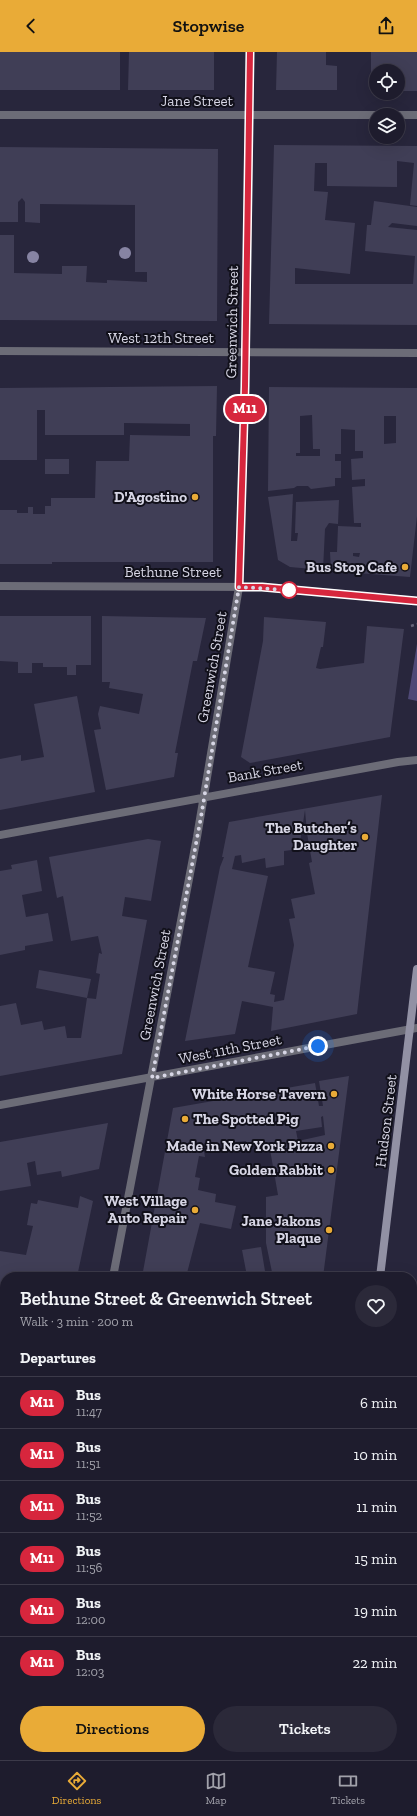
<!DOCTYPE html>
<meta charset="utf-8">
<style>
:root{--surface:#1e1c2d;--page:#2b2939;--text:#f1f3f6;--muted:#a1a1aa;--line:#3c3a49;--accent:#e9ab37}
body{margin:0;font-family:"Zilla Slab",serif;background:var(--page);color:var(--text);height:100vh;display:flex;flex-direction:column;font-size:15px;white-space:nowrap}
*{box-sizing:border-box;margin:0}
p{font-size:13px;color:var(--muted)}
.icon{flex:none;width:22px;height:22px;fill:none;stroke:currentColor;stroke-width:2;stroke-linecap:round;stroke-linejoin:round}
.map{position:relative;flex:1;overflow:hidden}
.sheet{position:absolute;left:0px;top:1220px;width:417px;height:488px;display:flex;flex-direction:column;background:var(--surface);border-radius:16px 16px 0 0;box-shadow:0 4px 16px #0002,0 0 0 1px var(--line)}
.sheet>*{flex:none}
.badge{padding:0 8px;border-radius:13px;font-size:14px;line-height:26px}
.controls{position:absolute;left:369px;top:12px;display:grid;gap:8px}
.controls a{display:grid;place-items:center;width:36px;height:36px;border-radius:50%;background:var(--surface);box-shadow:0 4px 16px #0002,0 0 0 1px var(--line);font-size:20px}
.you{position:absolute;width:20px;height:20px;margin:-10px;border:3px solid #fff;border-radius:50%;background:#1a73e8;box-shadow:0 0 0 6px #1a73e833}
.map>.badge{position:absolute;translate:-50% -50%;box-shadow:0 0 0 2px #fff}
h2{padding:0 20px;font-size:15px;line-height:36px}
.round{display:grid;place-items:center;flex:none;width:42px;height:42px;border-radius:21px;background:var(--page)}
.head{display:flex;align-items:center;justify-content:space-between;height:68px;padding:0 20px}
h1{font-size:19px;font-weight:600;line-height:30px}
.cta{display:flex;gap:8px;margin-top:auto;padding:8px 20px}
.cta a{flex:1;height:46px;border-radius:24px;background:var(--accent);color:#111;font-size:16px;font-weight:600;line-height:46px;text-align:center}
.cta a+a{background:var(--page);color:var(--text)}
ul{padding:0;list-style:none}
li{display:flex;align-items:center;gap:12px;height:52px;padding:0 20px;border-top:1px solid var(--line)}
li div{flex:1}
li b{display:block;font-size:15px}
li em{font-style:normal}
li .badge{min-width:44px;font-weight:700;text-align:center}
header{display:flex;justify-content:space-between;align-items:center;height:52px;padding:0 20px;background:var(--accent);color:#111;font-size:18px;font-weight:600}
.menu{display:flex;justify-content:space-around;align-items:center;height:56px;border-top:1px solid var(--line);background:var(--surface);font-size:11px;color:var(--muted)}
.menu a{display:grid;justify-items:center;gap:2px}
.menu .selected{color:var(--accent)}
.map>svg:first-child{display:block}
.green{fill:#4f4976}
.building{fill:#403e56;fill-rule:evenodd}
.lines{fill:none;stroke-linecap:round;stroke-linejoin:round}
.path{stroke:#676579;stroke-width:2.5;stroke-dasharray:3 3;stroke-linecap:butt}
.minor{stroke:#6c6c77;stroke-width:8}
.secondary{stroke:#9291a4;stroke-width:8}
.tree{fill:#8784a3}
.line-casing{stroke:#fff;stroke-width:9}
.line{stroke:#d7263d;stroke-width:6}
.walk{stroke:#d7d6e5;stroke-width:4;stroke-dasharray:0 7.2}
.poi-dot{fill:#e9ab37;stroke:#11101a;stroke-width:1.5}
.stop-dot{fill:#fff;stroke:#d7263d;stroke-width:2}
.labels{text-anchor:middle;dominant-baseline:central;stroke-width:4;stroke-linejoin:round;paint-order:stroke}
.street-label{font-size:15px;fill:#d7d6e5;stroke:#11101a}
.poi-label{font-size:15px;font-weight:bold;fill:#d7d6e5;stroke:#11101a;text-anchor:end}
</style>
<header><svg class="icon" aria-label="back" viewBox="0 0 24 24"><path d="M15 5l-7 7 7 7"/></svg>Stopwise<svg class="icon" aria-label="share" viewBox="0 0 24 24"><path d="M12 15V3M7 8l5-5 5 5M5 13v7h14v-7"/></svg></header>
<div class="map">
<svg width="417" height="1708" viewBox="0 0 417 1708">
<rect width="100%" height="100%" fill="#28263c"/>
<path class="green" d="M417,592V649L408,647Z"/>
<path class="building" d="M0,0H120V38H0Z
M129,0H214V38H128Z
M277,0H326V13L337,14V38H276Z
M371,0H417V39H398V19H376V38H371Z
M274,93L417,94V154L410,153L414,111L397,109V135L327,134V111H315L314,139L328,140L325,168L355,171L350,222L295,216V232H413L415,204L365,199L367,173H371L374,149L417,155V174L392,171L388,175L417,178V273L269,272Z
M0,95L218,97L217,269L0,268V183H14V221L62,222V214H87L86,230L107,231V228L147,230V220H135V153L40,152V171L25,170V150L22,146L18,150V170H0Z
M217,334L216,384H213V510H52V512H0V458H17V461H28V455H33V462H45V454H51V446H95L96,409H129L130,383L190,384V372L124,371V383H45V358H37V408H0V336Z
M269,335L417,336V464L410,525L331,519L330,500H337L338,474L361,475V471H354L352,435L365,434V427L352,428L351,407L363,406V399H355V378L341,377V402H335V409H341V426H335V434L311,437L308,434H297L294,436L268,439ZM312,363L313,397H320V404H296V401H300V364ZM384,364H396V391L384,392ZM353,501H360L359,505L353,504Z
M45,407H69V422H45Z
M293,442L291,489H297L298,481H295L296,450L339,448L338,472L329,471L325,477L323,518L290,515L278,508L268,445Z
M0,564H91V613H76V623H67V615H43V611H32V621H18V610L0,609Z
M102,564L206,566L197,609H193L175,701H178L174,725L106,738L94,678L101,677L98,662L100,654L139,662L143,642L109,636L110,630H102Z
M264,565L326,570L323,595H321L316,616L320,617L364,611L367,574L404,577L390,685L250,711L241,705L263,589Z
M77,644L95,740L0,758V707L21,703V709L44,705L34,652Z
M382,743L357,962L271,979L273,955L242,949L235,982L185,989L220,815L224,805H222L229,770ZM305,758L307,781L312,810L309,811L315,842L291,847L295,866L289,867L294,893L284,948L274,950L275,943L270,942L275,920L248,915L268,824L232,817L235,804L241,803L242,811L265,806L266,816L284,813V799L299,797Z
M148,787L161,789L151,849L125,845L122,864L147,868L122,1002L0,1024V954L16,951L21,973L42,969L44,978L65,974L67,986H81L87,946L96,947L100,922L96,921L99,901L102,902L98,884L71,889L63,844L57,846L49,805Z
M37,808L42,839L22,843L26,865L48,861L53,889L25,894V898L0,903V819L12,817L11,813Z
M39,918L91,927L87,946L36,936Z
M349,1024L323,1225H273L266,1191V1145L278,1143L269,1092L247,1095L246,1089L203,1093L205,1105L199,1104L195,1125L200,1126L198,1138L216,1142L215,1150L236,1154L231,1177L200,1171L186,1225H142L173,1056L315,1031L319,1054H323L319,1029ZM323,1064L325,1083L298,1089L296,1079L322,1075L321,1065Z
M108,1071L99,1117L62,1125L61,1119L37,1123L35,1109L27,1111L31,1134L0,1139V1090Z
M80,1144L93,1149L77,1225H5V1304L0,1305V1199L26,1203L33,1174L27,1173L31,1151L37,1152L38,1148L78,1156Z
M261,1195L266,1225H254V1223L247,1224L242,1198Z
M416,1280H417V1411H412V1313Z
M5,1364V1580L0,1581V1365Z
M417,1553V1683L412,1682V1554Z
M55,1703H153V1708H54Z
M169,1703H195L193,1704L198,1708H168Z
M215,1703H266L265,1708H237Z
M365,1703H409V1708H364Z"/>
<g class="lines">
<path class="path" d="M411,574L417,572"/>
<path class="minor" d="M0,63H417
M0,299L417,301
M0,534L262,535L417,549
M0,783L398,710L417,708
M0,1053L417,976
M113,1225L197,785L239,535L245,334L250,0
M412,1259L417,1258
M0,1332L5,1331
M412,1528L417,1527
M0,1602L5,1601
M17,1708L18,1703"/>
<path class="secondary" d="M380,1225L417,917
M320,1708L321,1703"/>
</g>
<g class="tree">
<circle cx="125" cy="201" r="6"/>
<circle cx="33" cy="205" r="6"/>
</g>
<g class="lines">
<g class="line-casing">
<path id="line" d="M250,0L245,334L239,535H262L417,549"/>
</g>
<use href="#line" class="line"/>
<path class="walk" d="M289,538L239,535L201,765L152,1026L318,994"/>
</g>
<g class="poi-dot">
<circle cx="195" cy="445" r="4"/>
<circle cx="405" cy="515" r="4"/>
<circle cx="365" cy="785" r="4"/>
<circle cx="334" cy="1042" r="4"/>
<circle cx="185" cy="1067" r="4"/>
<circle cx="331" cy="1094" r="4"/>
<circle cx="331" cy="1118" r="4"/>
<circle cx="195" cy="1158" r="4"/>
<circle cx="329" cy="1178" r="4"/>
</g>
<circle class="stop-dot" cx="289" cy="538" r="8"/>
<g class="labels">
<g class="street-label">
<text x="197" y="49">Jane Street</text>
<text transform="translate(232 270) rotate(-89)">Greenwich Street</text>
<text x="161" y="286">West 12th Street</text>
<text x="173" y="520">Bethune Street</text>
<text transform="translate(212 615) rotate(-80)">Greenwich Street</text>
<text transform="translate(265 719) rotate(-10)">Bank Street</text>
<text transform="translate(155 933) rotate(-79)">Greenwich Street</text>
<text transform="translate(230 997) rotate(-11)">West 11th Street</text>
<text transform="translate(386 1069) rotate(-83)">Hudson Street</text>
</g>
<g class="poi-label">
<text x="187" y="445">D'Agostino</text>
<text x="397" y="515">Bus Stop Cafe</text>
<text x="357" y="776">The Butcher’s<tspan x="357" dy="17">Daughter</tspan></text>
<text x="326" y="1042">White Horse Tavern</text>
<text x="193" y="1067" text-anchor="start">The Spotted Pig</text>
<text x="323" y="1094">Made in New York Pizza</text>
<text x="323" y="1118">Golden Rabbit</text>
<text x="187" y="1149">West Village<tspan x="187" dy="17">Auto Repair</tspan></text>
<text x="321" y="1169">Jane Jakons<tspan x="321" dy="17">Plaque</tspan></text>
</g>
</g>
</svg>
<div class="controls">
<a><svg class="icon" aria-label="locate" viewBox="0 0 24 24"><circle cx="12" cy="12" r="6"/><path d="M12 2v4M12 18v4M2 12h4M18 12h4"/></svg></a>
<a><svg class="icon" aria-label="layers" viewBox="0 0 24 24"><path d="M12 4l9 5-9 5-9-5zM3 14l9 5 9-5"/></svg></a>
</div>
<div class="you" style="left:318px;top:994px"></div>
<b class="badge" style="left:245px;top:357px;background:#d7263d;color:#fff">M11</b>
<section class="sheet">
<div class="head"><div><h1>Bethune Street &amp; Greenwich Street</h1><p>Walk · 3 min · 200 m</p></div><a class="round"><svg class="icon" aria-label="heart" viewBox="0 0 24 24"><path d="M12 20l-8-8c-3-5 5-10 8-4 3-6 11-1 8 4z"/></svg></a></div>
<h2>Departures</h2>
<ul>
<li><span class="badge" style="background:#d7263d;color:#fff">M11</span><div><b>Bus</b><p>11:47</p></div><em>6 min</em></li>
<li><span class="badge" style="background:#d7263d;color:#fff">M11</span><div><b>Bus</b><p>11:51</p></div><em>10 min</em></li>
<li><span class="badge" style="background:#d7263d;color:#fff">M11</span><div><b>Bus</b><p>11:52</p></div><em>11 min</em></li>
<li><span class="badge" style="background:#d7263d;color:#fff">M11</span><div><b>Bus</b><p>11:56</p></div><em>15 min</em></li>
<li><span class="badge" style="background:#d7263d;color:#fff">M11</span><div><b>Bus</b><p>12:00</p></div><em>19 min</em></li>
<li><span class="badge" style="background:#d7263d;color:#fff">M11</span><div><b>Bus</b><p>12:03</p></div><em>22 min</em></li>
</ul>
<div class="cta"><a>Directions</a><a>Tickets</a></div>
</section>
</div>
<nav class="menu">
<a class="selected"><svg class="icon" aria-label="directions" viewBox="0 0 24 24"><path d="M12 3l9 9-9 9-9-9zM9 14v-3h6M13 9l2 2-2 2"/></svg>Directions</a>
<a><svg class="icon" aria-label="map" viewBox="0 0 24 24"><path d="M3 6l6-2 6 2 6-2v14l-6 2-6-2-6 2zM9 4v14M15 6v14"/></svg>Map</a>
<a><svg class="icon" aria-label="tickets" viewBox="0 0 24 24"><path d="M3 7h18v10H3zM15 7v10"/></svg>Tickets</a>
</nav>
